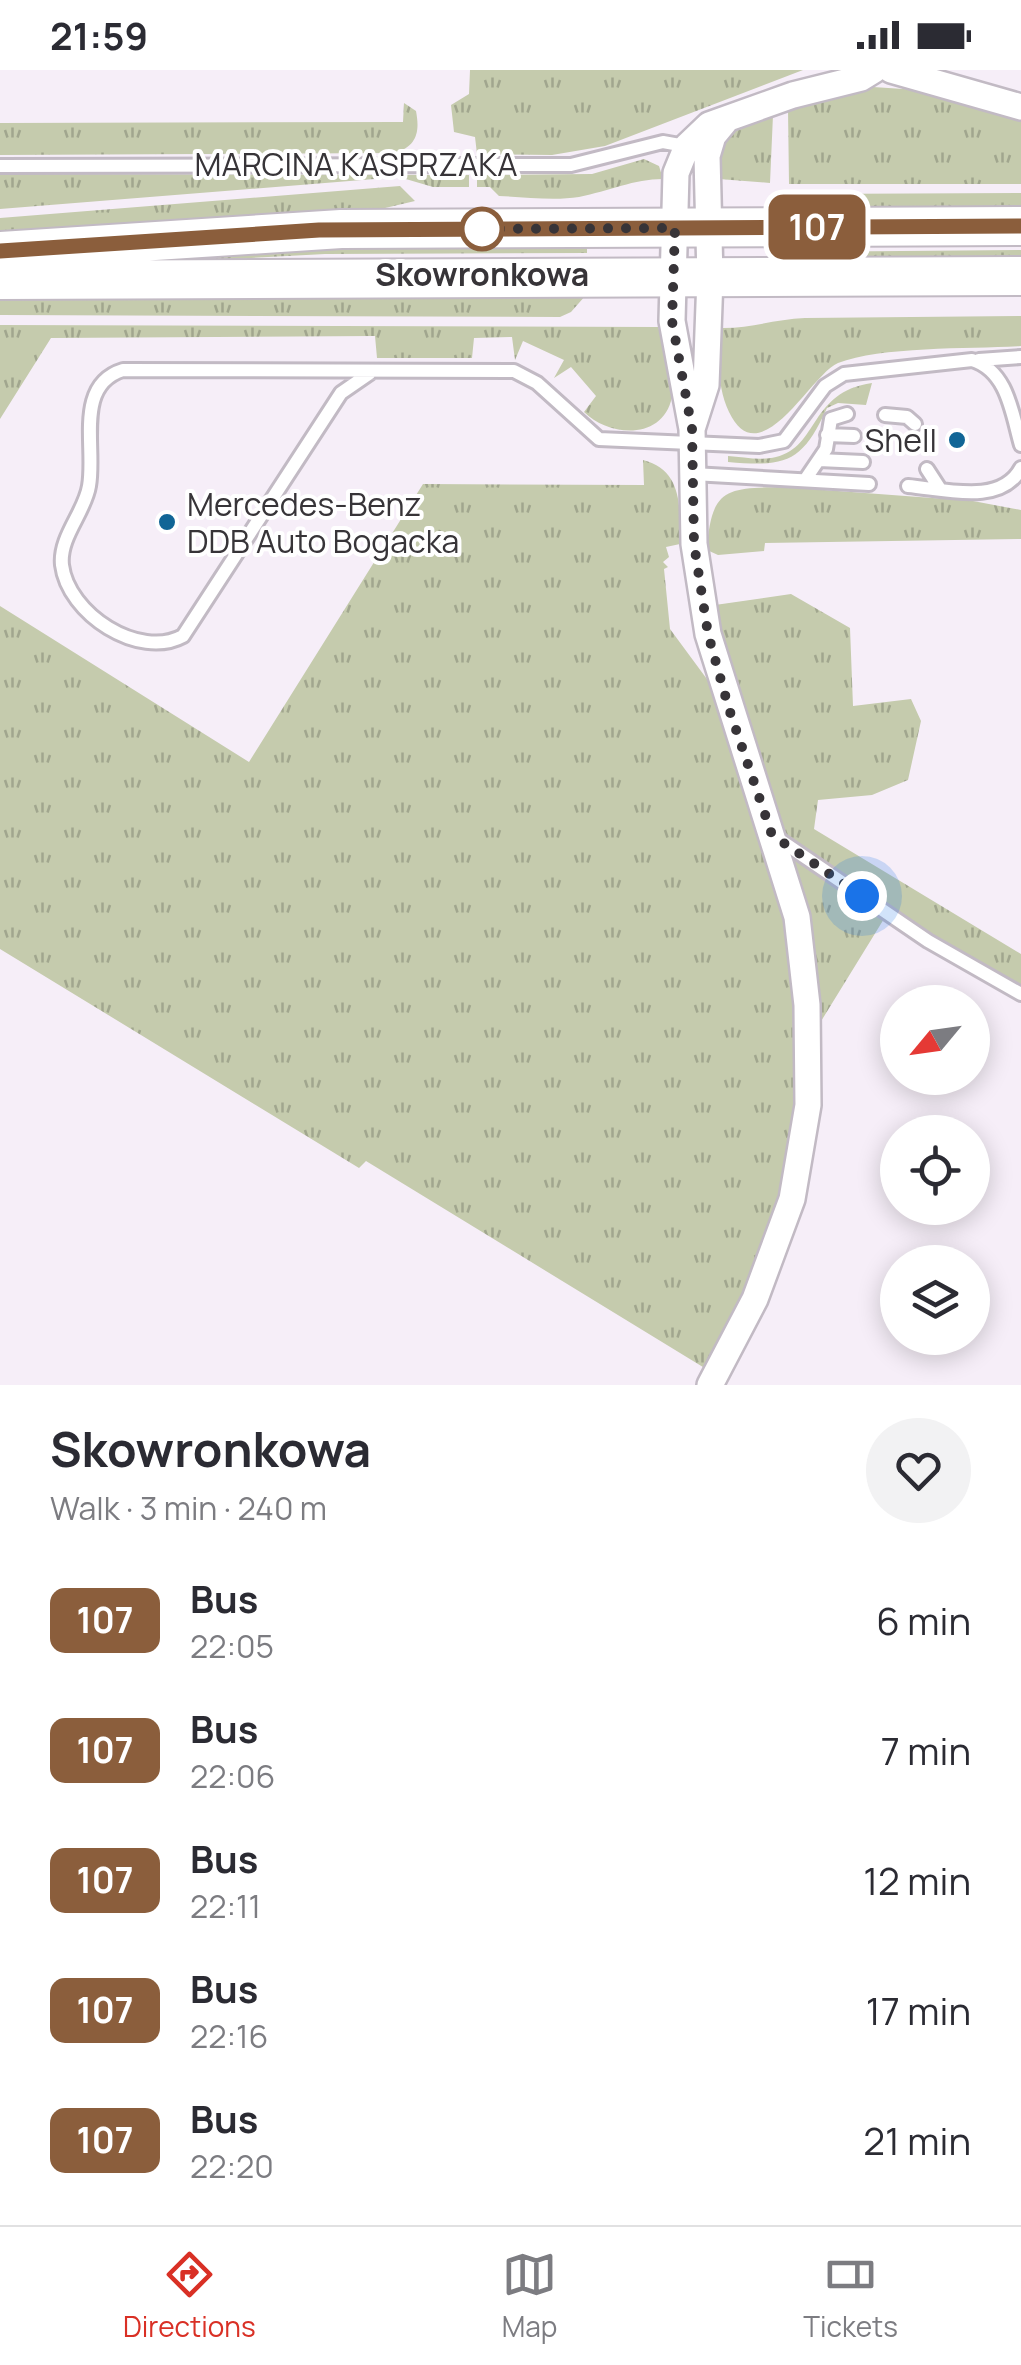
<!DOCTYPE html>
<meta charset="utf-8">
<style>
:root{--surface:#fff;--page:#f2f2f3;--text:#2b2b33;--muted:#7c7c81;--line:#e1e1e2;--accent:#d93025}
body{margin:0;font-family:Manrope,sans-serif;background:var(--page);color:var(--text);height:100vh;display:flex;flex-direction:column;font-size:38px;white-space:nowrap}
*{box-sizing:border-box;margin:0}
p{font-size:32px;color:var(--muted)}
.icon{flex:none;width:55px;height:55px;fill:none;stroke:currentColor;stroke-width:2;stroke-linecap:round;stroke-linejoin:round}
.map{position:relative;height:1315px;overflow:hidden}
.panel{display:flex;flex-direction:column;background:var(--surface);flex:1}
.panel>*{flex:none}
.badge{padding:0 20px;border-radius:15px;font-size:35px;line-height:65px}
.needle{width:65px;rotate:241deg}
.tools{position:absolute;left:880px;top:915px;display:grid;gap:20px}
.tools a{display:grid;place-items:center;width:110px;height:110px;border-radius:50%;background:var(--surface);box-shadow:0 5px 25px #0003;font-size:50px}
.you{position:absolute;width:50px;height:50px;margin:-25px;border:8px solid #fff;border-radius:50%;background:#1a73e8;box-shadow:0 0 0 15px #1a73e833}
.map>.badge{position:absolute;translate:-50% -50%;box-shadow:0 0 0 5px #fff}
.round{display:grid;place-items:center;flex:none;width:105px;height:105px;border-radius:52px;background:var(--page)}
.summary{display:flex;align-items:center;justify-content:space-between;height:170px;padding:0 50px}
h1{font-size:48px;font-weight:700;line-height:75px}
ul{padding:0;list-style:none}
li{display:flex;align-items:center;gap:30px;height:130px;padding:0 50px}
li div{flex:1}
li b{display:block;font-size:38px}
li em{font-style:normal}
li .badge{min-width:110px;font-weight:700;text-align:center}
.status{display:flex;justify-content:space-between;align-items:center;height:70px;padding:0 50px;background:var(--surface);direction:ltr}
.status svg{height:28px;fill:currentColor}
.tabs{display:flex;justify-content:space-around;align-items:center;height:140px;border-top:2px solid var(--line);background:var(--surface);font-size:28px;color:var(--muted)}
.tabs a{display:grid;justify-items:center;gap:5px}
.tabs .active{color:var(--accent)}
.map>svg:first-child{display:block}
.grass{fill:url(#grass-tufts)}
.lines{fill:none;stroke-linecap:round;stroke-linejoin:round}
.lane-casing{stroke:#c2bac4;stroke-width:18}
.street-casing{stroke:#c2bac4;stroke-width:30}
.primary-casing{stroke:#c2bac4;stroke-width:42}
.lane{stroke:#fff;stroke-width:12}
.street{stroke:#fff;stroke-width:25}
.primary{stroke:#fff;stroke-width:38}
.line-casing{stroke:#fff;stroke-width:22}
.line{stroke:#8b5e3c;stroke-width:15}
.walk{stroke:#373438;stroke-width:10;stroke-dasharray:0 18}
.stop-dot{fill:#fff;stroke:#8b5e3c;stroke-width:5}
.poi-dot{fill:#116596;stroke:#fff;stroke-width:4}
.labels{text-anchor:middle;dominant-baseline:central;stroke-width:8;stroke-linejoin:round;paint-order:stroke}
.street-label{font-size:32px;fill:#373438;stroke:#fff}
.stop-label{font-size:32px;font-weight:bold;fill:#373438;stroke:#fff}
.poi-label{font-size:32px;fill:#373438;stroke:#fff;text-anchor:end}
</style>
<div class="status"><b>21:59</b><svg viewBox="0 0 49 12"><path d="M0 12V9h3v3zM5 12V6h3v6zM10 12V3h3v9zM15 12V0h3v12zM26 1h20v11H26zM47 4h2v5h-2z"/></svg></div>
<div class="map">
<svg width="1021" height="1315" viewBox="0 0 1021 1315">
<defs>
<pattern id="grass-tufts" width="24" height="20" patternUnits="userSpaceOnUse" patternTransform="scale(2.5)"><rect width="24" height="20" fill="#c5cbad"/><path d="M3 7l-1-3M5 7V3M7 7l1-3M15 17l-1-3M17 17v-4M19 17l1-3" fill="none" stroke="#a1a68e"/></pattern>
</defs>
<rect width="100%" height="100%" fill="#f6eef8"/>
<path class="grass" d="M470,0H803L605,76L552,85L477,84L475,67L454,62L451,35L469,24Z
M873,17L919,20L1021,48V114H789L788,40Z
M404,33L416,41C420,62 417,76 395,83L0,85V53L403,52Z
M773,45L770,113L719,109C720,62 729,59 773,45Z
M644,89L659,96L663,109C634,109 609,121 579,127C554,131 524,127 499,126L490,117H477V105L592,104Z
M0,104L469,105V117H433L399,107L0,139Z
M400,116L415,131L368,142L0,164V148Z
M1021,123V139L786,140L801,124Z
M587,172V183L325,184L84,197L263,177Z
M1021,180V192L786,193L785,182Z
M0,225H586L571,242L560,247L0,245Z
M1021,246V276C972,279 881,276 838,293C811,304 760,407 729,342C717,317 717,284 723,258C752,258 776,249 805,248Z
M0,255L658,257C665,277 676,306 672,327C663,371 609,367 584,342L596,326L571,297L554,308L564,290L523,271L515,290L512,267L474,268L472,288H377L375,266L51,268L0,349Z
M872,313L866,335L838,333L827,338C802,393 786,397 728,392V386C743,387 761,391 776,387C819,377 809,322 872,313Z
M643,390C684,400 680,441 680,474L666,477L669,487L663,492L668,497L664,499L670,559L729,639L737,631L715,535L791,524L850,558L853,636L911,629L921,651L908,710L872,725L818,730L814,759L1021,884V922L887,844L807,974L792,1129L716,1305L366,1091L359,1098L0,879V536L249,692L423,414L644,415Z
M784,417L973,431L1021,440V469L765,473L764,481L718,485L707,480C711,417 727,418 784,417Z"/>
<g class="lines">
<g class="lane-casing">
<path id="lane" d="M0,96L571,95L663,72L691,77
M979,290L1021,287
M370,303L341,323L183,566C139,590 68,544 62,495C59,467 85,442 89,416C96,378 74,315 123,300L514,301L537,313L599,369L759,376L784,371L825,316L844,304L972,290C1008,301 1012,344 1021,375
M885,345L907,347L915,354
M827,365L854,366
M819,390L863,392
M927,399L940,419
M693,404L869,414
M805,410L826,379L831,349L847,344
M908,416C944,419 1001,436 1021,398
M774,766L928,871L1021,924"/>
</g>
<g class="street-casing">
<path id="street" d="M891,0L1021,37
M692,359L706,315L710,208L707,86L713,66L727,49
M710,1315L755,1229L792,1129L808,1035L807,935L797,847L708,564L694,474L692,359L672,251L676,103L687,76L709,55L793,25L861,8L874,0"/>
</g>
<g class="primary-casing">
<path id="primary" d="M0,181L341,159L1021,156
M0,210L1021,206"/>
</g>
<use href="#lane" class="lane"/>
<use href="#street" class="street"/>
<use href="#primary" class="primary"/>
</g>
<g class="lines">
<g class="line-casing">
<path id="line" d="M0,181L319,160L1021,156"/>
</g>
<use href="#line" class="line"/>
<path class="walk" d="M482,159L675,158L672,251L692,359L694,474L708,564L729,639L772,765L862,826"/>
</g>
<circle class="stop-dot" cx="482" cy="159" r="20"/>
<g class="poi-dot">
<circle cx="957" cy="370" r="10"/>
<circle cx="167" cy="452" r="10"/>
</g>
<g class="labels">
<g class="street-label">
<text x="356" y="94">MARCINA KASPRZAKA</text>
</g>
<g class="stop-label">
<text x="482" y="204">Skowronkowa</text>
</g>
<g class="poi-label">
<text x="937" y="370">Shell</text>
<text x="187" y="434" text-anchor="start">Mercedes-Benz<tspan x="187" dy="37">DDB Auto Bogacka</tspan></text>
</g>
</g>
</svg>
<div class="tools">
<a><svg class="needle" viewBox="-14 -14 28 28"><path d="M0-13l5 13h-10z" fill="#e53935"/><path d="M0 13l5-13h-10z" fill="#7c7c81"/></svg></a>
<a><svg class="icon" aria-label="locate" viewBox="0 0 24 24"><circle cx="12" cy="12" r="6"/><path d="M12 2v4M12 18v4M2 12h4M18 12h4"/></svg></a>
<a><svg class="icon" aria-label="layers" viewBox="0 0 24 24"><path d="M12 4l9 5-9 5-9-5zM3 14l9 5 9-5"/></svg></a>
</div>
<div class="you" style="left:862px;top:826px"></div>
<b class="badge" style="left:817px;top:157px;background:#8b5e3c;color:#fff">107</b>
</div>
<section class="panel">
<div class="summary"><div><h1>Skowronkowa</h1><p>Walk · 3 min · 240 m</p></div><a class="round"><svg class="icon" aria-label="heart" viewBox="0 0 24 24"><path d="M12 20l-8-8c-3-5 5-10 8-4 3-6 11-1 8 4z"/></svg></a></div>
<ul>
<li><span class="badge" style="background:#8b5e3c;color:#fff">107</span><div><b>Bus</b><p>22:05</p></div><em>6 min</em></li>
<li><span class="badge" style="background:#8b5e3c;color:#fff">107</span><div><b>Bus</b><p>22:06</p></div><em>7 min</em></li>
<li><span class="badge" style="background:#8b5e3c;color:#fff">107</span><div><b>Bus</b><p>22:11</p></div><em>12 min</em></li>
<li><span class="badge" style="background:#8b5e3c;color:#fff">107</span><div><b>Bus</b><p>22:16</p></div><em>17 min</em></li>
<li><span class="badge" style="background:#8b5e3c;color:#fff">107</span><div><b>Bus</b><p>22:20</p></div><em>21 min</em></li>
</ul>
</section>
<nav class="tabs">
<a class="active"><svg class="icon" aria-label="directions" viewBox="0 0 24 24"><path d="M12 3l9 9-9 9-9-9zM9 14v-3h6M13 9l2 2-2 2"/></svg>Directions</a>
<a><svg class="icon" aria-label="map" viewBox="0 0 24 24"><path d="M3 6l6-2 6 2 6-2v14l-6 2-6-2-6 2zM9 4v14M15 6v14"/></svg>Map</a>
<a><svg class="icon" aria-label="tickets" viewBox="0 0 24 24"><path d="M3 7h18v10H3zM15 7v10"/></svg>Tickets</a>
</nav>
